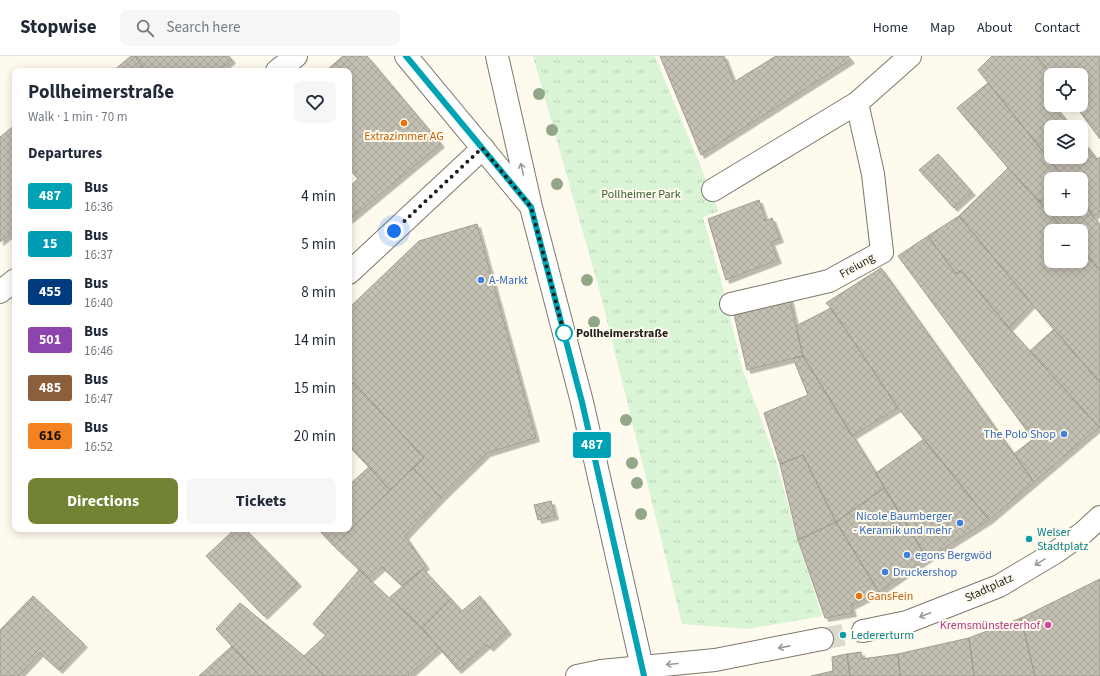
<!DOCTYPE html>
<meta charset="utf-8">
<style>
:root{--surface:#fff;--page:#f6f6f7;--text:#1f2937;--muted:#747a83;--line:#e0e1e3;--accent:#728433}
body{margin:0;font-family:"Source Sans 3",sans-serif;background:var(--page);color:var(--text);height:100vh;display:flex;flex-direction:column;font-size:15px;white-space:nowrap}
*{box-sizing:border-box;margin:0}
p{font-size:13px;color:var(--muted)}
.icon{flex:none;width:22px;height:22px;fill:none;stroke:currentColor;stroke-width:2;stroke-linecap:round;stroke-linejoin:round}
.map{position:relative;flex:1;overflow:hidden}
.panel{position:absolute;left:12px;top:12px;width:340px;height:464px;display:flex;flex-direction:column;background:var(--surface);border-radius:8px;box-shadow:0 2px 10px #0003}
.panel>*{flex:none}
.badge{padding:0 8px;border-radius:3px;font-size:14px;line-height:26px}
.tools{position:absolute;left:1044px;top:12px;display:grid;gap:8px}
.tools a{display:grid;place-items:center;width:44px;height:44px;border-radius:8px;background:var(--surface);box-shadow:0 2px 10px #0003;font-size:20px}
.you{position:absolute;width:20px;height:20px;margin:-10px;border:3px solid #fff;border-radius:50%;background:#1a73e8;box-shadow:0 0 0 6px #1a73e833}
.map>.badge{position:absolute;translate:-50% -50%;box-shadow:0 0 0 2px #fff}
h2{padding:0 16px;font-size:15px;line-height:36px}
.round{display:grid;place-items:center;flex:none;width:42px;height:42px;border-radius:8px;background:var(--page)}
.overview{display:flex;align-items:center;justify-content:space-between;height:68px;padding:0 16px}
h1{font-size:19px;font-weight:700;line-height:30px}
.action{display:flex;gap:8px;margin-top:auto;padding:8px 16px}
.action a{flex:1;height:46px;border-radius:8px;background:var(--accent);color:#fff;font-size:16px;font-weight:700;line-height:46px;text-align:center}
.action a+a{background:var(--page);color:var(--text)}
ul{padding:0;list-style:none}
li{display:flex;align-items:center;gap:12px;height:48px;padding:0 16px}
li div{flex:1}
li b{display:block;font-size:15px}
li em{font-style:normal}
li .badge{min-width:44px;font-weight:700;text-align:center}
header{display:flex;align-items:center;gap:24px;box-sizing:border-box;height:56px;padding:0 20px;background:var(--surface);border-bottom:1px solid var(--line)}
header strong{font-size:19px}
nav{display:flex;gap:22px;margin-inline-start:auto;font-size:14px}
.search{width:280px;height:36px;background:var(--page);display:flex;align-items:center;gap:10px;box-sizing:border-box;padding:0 14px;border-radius:8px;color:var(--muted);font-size:15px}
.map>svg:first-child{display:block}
.park{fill:url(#park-tufts)}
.building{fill:url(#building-cross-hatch);stroke:#9f9b8f;filter:url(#shadow)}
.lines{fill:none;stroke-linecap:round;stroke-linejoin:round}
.minor-tunnel{stroke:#ddd9ce;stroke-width:22;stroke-dasharray:22 11;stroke-linecap:butt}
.minor-casing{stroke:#7c786c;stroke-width:24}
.major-casing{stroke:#7c786c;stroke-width:24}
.minor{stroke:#fff;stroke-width:22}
.major{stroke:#fff;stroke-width:22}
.tree{fill:#92a788}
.oneway{stroke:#9b9a98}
.line-casing{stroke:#fff;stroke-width:9}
.line{stroke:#00a3b4;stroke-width:6}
.walk{stroke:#211f1b;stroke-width:4;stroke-dasharray:0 7.2}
.food-dot{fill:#e8710a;stroke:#fefaed;stroke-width:1.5}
.shop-dot{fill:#3f7fe0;stroke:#fefaed;stroke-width:1.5}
.stop-dot{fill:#fff;stroke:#00a3b4;stroke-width:2}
.culture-dot{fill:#0f9aa8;stroke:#fefaed;stroke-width:1.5}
.hotel-dot{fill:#d1479c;stroke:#fefaed;stroke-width:1.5}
.labels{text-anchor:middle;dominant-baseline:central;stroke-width:4;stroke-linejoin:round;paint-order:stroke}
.food-label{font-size:12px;fill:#c56008;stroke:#fefaed}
.park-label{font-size:12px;fill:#3a6335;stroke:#fefaed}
.street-label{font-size:12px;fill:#211f1b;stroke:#fefaed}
.shop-label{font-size:12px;fill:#366cbe;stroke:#fefaed;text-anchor:start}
.stop-label{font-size:12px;font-weight:bold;fill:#211f1b;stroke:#fefaed;text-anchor:start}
.culture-label{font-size:12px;fill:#0d838f;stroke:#fefaed;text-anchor:start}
.hotel-label{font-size:12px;fill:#b23c85;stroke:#fefaed;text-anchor:end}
</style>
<header>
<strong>Stopwise</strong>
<div class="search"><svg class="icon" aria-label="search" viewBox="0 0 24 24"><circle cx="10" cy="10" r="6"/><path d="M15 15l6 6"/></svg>Search here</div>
<nav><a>Home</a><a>Map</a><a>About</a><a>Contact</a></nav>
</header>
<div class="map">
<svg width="1100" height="620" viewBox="0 0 1100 620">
<defs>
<pattern id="park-tufts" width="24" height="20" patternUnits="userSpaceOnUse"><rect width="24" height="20" fill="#daf4d6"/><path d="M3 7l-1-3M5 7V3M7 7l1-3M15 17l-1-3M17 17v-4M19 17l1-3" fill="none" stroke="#bbd1b7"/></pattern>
<pattern id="building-cross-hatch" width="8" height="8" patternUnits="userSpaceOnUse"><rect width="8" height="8" fill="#c3bfb3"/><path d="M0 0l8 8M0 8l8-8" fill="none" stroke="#a7a499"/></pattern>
<filter id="shadow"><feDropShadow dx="3.5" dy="3.5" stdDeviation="0" flood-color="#0004"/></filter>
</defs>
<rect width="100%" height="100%" fill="#fefaed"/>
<path class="park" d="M533,0H655L719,155L703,161L721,224L743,315L760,360L777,408L797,483L822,560L747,573L682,568L601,240Z"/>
<path class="building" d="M131,0H135L145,15H113Z
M135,0H229L232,4L218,15H145Z
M343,0H367L441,88L349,164V131L358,123L349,112V15H326Z
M660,0H724L734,26L776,0H848L851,4L701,99Z
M992,0H1036L1052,19H1051V33L1045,38L1051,45V49H1054L1072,71H1051V101H1081V83L1097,103L1100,101V155L1093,161L1081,144V123H1065L978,14Z
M1036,0H1100V83L1075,49H1081V19H1052Z
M988,27L1065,123H1051V138L1040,146L1008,112L957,52Z
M15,69V174L0,186V81Z
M938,98L972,136L954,152L919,114Z
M1008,112L1065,175H1051V205H1081V193L1100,215V327L1032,248L959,160Z
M1051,138V153H1081V144L1100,169V215L1081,193V175H1065L1040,146Z
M759,144L766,165L772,162L780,183L771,186L778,204L726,224L708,163Z
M959,160L1032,248L1009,272L961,214L956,218L928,180Z
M477,168L536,382L487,397L441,442L413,412L424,402L354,327L349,330V252L419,185Z
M928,180L956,218L961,214L1009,272L1099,371L1034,426L1014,398L1033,383L898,200Z
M881,212L1034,426L989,464L898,352L831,252L826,247Z
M789,240L803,300L747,314L733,254Z
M831,252L898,352L852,380L803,300L796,270Z
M1054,273L1100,327V370L1099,371L1030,295Z
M803,300L876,417L884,432L836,466L803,399L780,408L764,357L808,339L793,302Z
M354,327L424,402L390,434L349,390V330Z
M924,383L989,464L927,503L876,417Z
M803,399L836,466L798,484L780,408Z
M369,411L390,434L334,490L318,473H349V429Z
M413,412L441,442L405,480L426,510L402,530L382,511L369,523L334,490Z
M884,432L927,503L879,536L836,466Z
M551,445L555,460L538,464L534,449Z
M836,466L879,536L851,550L853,557L825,562L798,484Z
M235,473H245L298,527L264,560L206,500Z
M423,513L451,543L422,572L390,541Z
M359,514L422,572L439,592L408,620H325L304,600L326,579L313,568Z
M1100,523V620H1035L1021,562Z
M33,540L84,588L59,614L40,597L18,620H0V574Z
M480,540L508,575L490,592L487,589L458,614L422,572L451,543L462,555Z
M240,547L304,600L325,620H260L216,573Z
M1021,562L1035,620H974L969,582Z
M969,582L974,620H900L898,598Z
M232,590L260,620H199Z
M861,596L862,603L898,598L900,620H850L847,598Z
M847,598L850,620H811L833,615L832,601Z"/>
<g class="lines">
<path class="minor-tunnel" d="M822,583L863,575"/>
<g class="minor-casing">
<path id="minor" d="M713,134L857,47L910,0
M349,217L483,92
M731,248L829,225L882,196L873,118L857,47
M863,575L907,566L999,530L1056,496L1084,476L1100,461
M577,620L601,615L715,604L822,583"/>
</g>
<g class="major-casing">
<path id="major" d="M406,0L528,147
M497,0L531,151L582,346L644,620
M277,15L296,0
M0,236L15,224"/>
</g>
<use href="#minor" class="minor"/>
<use href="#major" class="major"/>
</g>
<g class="tree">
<circle cx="539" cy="38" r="6"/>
<circle cx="552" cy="74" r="6"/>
<circle cx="557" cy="128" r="6"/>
<circle cx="587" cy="224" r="6"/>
<circle cx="594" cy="266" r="6"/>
<circle cx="626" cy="364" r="6"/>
<circle cx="632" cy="407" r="6"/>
<circle cx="637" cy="427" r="6"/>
<circle cx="641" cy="458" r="6"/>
</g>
<defs><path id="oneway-shaft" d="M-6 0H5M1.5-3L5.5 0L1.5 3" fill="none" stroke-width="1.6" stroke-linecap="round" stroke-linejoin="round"/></defs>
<g class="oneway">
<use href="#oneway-shaft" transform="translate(522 113) rotate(-103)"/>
<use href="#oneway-shaft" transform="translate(1040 506) rotate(149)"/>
<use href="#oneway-shaft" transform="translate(925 559) rotate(159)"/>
<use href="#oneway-shaft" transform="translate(784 591) rotate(169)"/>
<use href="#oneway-shaft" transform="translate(672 608) rotate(175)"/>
</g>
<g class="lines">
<g class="line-casing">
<path id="line" d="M406,0L531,151L582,346L644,620"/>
</g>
<use href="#line" class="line"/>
<path class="walk" d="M394,175L482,92L531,151L564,277"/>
</g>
<g class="food-dot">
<circle cx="404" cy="67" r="4"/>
<circle cx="859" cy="540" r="4"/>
</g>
<g class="shop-dot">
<circle cx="481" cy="224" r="4"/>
<circle cx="1064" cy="378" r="4"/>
<circle cx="960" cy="467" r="4"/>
<circle cx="907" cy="499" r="4"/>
<circle cx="885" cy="516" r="4"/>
</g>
<circle class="stop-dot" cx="564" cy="277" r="8"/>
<g class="culture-dot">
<circle cx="1029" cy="483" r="4"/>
<circle cx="843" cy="579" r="4"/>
</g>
<circle class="hotel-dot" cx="1048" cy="569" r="4"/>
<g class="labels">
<g class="food-label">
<text x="404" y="80">Extrazimmer AG</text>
<text x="867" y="540" text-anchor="start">GansFein</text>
</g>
<g class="park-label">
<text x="641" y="138">Pollheimer Park</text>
</g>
<g class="street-label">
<text transform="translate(857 210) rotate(-29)">Freiung</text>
<text transform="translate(989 532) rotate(-25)">Stadtplatz</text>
</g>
<g class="shop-label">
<text x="489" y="224">A-Markt</text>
<text x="1056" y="378" text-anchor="end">The Polo Shop</text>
<text x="952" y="460" text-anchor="end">Nicole Baumberger<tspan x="952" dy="14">- Keramik und mehr</tspan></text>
<text x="915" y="499">egons Bergwöd</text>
<text x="893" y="516">Druckershop</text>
</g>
<g class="stop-label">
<text x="576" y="277">Pollheimerstraße</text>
</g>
<g class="culture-label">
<text x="1037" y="476">Welser<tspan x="1037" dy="14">Stadtplatz</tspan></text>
<text x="851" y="579">Ledererturm</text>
</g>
<g class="hotel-label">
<text x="1040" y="569">Kremsmünstererhof</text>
</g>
</g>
</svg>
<div class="tools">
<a><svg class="icon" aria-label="locate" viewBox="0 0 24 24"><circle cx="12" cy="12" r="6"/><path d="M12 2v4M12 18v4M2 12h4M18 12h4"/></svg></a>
<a><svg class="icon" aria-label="layers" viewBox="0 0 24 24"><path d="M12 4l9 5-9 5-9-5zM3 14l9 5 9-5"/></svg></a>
<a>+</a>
<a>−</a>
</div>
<div class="you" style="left:394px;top:175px"></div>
<b class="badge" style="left:592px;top:389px;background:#00a3b4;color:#fff">487</b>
<section class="panel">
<div class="overview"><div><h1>Pollheimerstraße</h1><p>Walk · 1 min · 70 m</p></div><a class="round"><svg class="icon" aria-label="heart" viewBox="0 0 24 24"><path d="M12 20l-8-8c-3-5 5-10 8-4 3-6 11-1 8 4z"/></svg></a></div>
<h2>Departures</h2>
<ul>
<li><span class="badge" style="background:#00a3b4;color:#fff">487</span><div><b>Bus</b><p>16:36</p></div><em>4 min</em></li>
<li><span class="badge" style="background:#009cb4;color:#fff">15</span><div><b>Bus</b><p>16:37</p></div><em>5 min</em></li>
<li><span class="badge" style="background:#003b80;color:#fff">455</span><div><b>Bus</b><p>16:40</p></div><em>8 min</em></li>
<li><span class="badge" style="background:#8e44ad;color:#fff">501</span><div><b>Bus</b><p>16:46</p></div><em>14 min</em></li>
<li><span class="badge" style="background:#8b5e3c;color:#fff">485</span><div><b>Bus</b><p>16:47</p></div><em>15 min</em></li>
<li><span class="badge" style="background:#f58220;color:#111">616</span><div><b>Bus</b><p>16:52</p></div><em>20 min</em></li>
</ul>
<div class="action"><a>Directions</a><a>Tickets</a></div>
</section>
</div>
